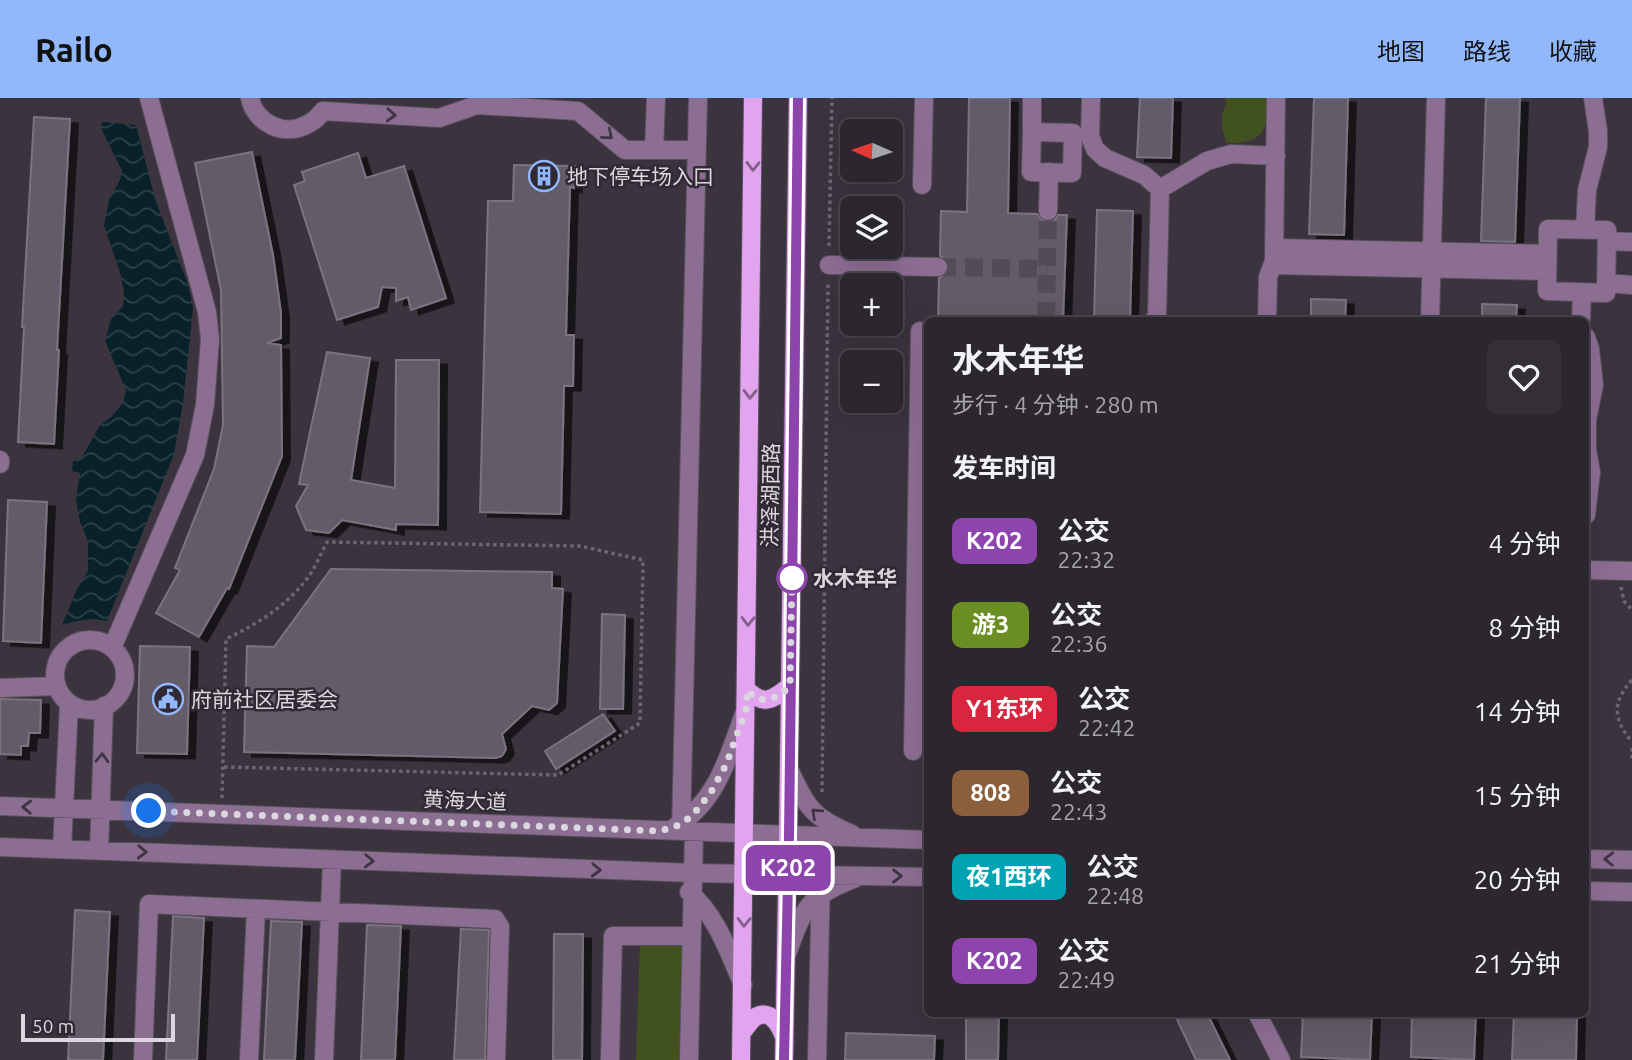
<!DOCTYPE html>
<html lang="zh">
<meta charset="utf-8">
<style>
:root{--surface:#2c272f;--page:#342f37;--text:#f1f3f6;--muted:#a6a5aa;--line:#48444b;--accent:#91b8fd}
body{margin:0;font-family:Ubuntu,"Noto Sans SC",sans-serif;background:var(--page);color:var(--text);height:100vh;display:flex;flex-direction:column;font-size:26px;white-space:nowrap}
*{box-sizing:border-box;margin:0}
p{font-size:23px;color:var(--muted)}
.icon{flex:none;width:38px;height:38px;fill:none;stroke:currentColor;stroke-width:2;stroke-linecap:round;stroke-linejoin:round}
.map{position:relative;flex:1;overflow:hidden}
.drawer{position:absolute;left:924px;top:219px;width:665px;height:700px;display:flex;flex-direction:column;background:var(--surface);border-radius:10px;box-shadow:0 7px 28px #0002,0 0 0 2px var(--line)}
.drawer>*{flex:none}
.badge{padding:0 14px;border-radius:10px;font-size:24px;line-height:46px}
.needle{width:46px;rotate:273deg}
.buttons{position:absolute;left:840px;top:21px;display:grid;gap:14px}
.buttons a{display:grid;place-items:center;width:63px;height:63px;border-radius:10px;background:var(--surface);box-shadow:0 7px 28px #0002,0 0 0 2px var(--line);font-size:35px}
.scale{position:absolute;left:21px;bottom:18px;width:154px;box-sizing:border-box;padding-left:7px;border:4px solid #dbd7de;border-top:0;font-size:19px;line-height:24px;white-space:nowrap;color:#dbd7de;-webkit-text-stroke:5px #312a35;paint-order:stroke}
.you{position:absolute;width:35px;height:35px;margin:-18px;border:5px solid #fff;border-radius:50%;background:#1a73e8;box-shadow:0 0 0 10px #1a73e833}
.map>.badge{position:absolute;translate:-50% -50%;box-shadow:0 0 0 4px #fff}
h2{padding:0 28px;font-size:26px;line-height:63px}
.round{display:grid;place-items:center;flex:none;width:74px;height:74px;border-radius:10px;background:var(--page)}
.headline{display:flex;align-items:center;justify-content:space-between;height:119px;padding:0 28px}
h1{font-size:33px;font-weight:700;line-height:52px}
ul{padding:0;list-style:none}
li{display:flex;align-items:center;gap:21px;height:84px;padding:0 28px}
li div{flex:1}
li b{display:block;font-size:26px}
li em{font-style:normal}
li .badge{min-width:77px;font-weight:700;text-align:center}
header{display:flex;align-items:center;gap:42px;box-sizing:border-box;height:98px;padding:0 35px;background:var(--accent);color:#111}
header strong{font-size:33px}
nav{display:flex;gap:38px;margin-inline-start:auto;font-size:24px}
.map>svg:first-child{display:block}
.park{fill:#42521f}
.water{fill:url(#water-waves)}
.building{fill:#635b67;stroke:#7b7380;stroke-width:2;filter:url(#shadow)}
.lines{fill:none;stroke-linecap:round;stroke-linejoin:round}
.minor-tunnel{stroke:#534c57;stroke-width:18;stroke-dasharray:18 9;stroke-linecap:butt}
.minor-casing{stroke:#58515c;stroke-width:20}
.major-casing{stroke:#58515c;stroke-width:20}
.path{stroke:#6c6670;stroke-width:3.5;stroke-dasharray:3.5 3.5;stroke-linecap:butt}
.minor{stroke:#8d6e93;stroke-width:18}
.major{stroke:#e2a3ef;stroke-width:18}
.oneway{stroke:#3f3443}
.oneway2{stroke:#816089}
.line-casing{stroke:#fff;stroke-width:16}
.line{stroke:#8e44ad;stroke-width:10}
.walk{stroke:#dbd7de;stroke-width:7;stroke-dasharray:0 12.6}
.stop-dot{fill:#fff;stroke:#8e44ad;stroke-width:3.5}
.labels{text-anchor:middle;dominant-baseline:central;stroke-width:5;stroke-linejoin:round;paint-order:stroke}
.poi-label{font-size:21px;fill:#dbd7de;stroke:#312a35;text-anchor:start}
.street-label{font-size:21px;fill:#dbd7de;stroke:#312a35}
.stop-label{font-size:21px;font-weight:bold;fill:#dbd7de;stroke:#312a35;text-anchor:start}
</style>
<header>
<strong>Railo</strong>
<nav><a>地图</a><a>路线</a><a>收藏</a></nav>
</header>
<div class="map">
<svg width="1632" height="962" viewBox="0 0 1632 962">
<defs>
<pattern id="water-waves" width="16" height="10" patternUnits="userSpaceOnUse" patternTransform="scale(1.75)"><rect width="16" height="10" fill="#09222a"/><path d="M0 5q4-4 8 0t8 0" fill="none" stroke="#2c4148"/></pattern>
<filter id="shadow"><feDropShadow dx="8" dy="4.5" stdDeviation="0" flood-color="#0009"/></filter>
</defs>
<rect width="100%" height="100%" fill="#3b343f"/>
<path class="park" d="M1225,0H1267C1267,21 1269,40 1243,44C1237,45 1232,46 1226,44C1222,30 1219,17 1227,5Z
M640,847L684,848L679,962H636Z"/>
<path class="water" d="M103,24L136,27L155,101L188,186L193,210L183,305L174,356L107,523C90,519 77,522 62,527L77,491L88,473V443L80,424L76,402L80,375L72,373L73,362L81,361L100,327L111,319L123,305L126,292L105,243L111,221L123,208L124,195L121,178L104,127L109,102L120,82L122,73L100,28Z"/>
<path class="building" d="M969,0H1010L1008,115L1037,116L1042,122L1047,124L1054,123L1058,117H1067L1063,222H938L939,180L947,175L949,170L948,163L940,158L941,113L967,114Z
M1140,0H1173L1171,60L1137,59Z
M1314,0H1348L1344,137L1309,136Z
M1486,0H1520L1515,144L1481,143Z
M34,19L70,21L57,252H59L54,346L18,344L24,229H22Z
M252,54L273,157L281,215V240L267,245L281,247L282,358L229,491L227,490L199,539L156,515L180,472L175,470L214,371L223,327L221,192L195,65Z
M358,55L366,80L404,68L446,200L411,212L408,199L396,203V190L382,189L378,209L337,222L294,87L305,83L302,74Z
M514,67L575,68L574,90L570,89L566,237H574L573,288H564L561,416L480,414L488,103H513Z
M1097,112L1133,113L1130,222H1094Z
M1311,201L1346,202L1345,222H1311Z
M1482,206L1517,207L1516,222H1482Z
M327,254L370,260L351,382L395,390L396,262H439L438,427L396,426V432L342,422L329,435L306,432L296,408L308,387L299,386Z
M8,402L47,404L41,545L3,543Z
M331,471L552,474V490L563,491L557,605L549,612L532,608L502,636L506,651L502,658L496,660L244,654L247,548L274,549Z
M602,516L625,517L623,611H600Z
M140,548L190,549L187,656L137,655Z
M0,601L41,602L40,635H29L28,648H21V657L0,656Z
M603,616L615,633L556,671L545,653Z
M75,812L110,814L103,962H68Z
M173,818L204,820L197,962H166Z
M271,823L302,824L295,962H264Z
M367,827L401,828L395,962H361Z
M461,831L489,832L485,962H454Z
M554,836H583L582,962H553Z
M966,915H999L998,962H966Z
M1174,915H1207L1230,962H1196Z
M1303,915H1372L1370,962L1301,959Z
M1412,915H1476L1474,962L1411,959Z
M1514,915H1577L1576,962H1512Z
M846,935L935,938L934,962H845Z"/>
<g class="lines">
<path class="minor-tunnel" d="M938,169L1047,171
M1046,222L1048,113"/>
<g class="minor-casing">
<path id="minor" d="M250,0C255,25 284,39 306,27C314,24 318,19 323,13L439,20L477,7L578,13L625,52H697
M1091,0L1090,38L1095,51L1105,60L1144,77L1160,91L1157,218L1154,222
M1032,34L1073,35L1072,75L1031,74Z
M1032,34V0
M654,52L656,0
M922,87L924,0
M1160,91L1207,63L1231,56L1276,58
M1048,113L1049,74
M1548,131L1607,132L1606,195L1547,193Z
M1585,132L1587,92L1598,49V33L1593,0
M1607,143L1632,144
M1274,150L1547,156
M829,167L938,169
M1273,167L1547,173
M1606,185L1632,187
M1267,222L1268,179L1274,163L1276,0
M1430,222L1436,0
M1581,222L1582,194
M1586,239L1590,251L1594,287L1587,322V352L1591,374L1586,417
M0,362V366
M1586,472L1632,473
M55 577a35 35 0 1 1 70 0a35 35 0 1 1-70 0Z
M112,550L195,357L205,307L210,241L207,214L149,0
M0,590L57,588
M913,653L920,233
M789,671C806,709 813,720 852,736
M0,708L928,742
M675,729C717,703 728,660 744,616
M681,733L698,0
M0,749L693,775L928,779
M62,751L69,606
M99,753L104,608
M1586,761L1632,762
M1586,793L1632,794
M689,794C717,818 729,855 743,887
M787,856C804,808 808,799 856,780
M1257,915L1281,962
M143,962L149,806L495,821L500,829L496,962
M249,962L256,811
M324,962L332,762
M610,962L613,838H692
M689,962L694,734
M817,962L821,777"/>
</g>
<g class="major-casing">
<path id="major" d="M747,592C765,609 773,601 790,588
M742,934C746,930 750,923 754,920C770,909 780,927 784,939
M741,962L753,0
M784,962L788,738L798,0"/>
</g>
<path class="path" d="M829,148L832,0
M1621,489L1624,503L1632,512
M1632,582C1612,604 1613,621 1632,644
M1632,650V662
M822,694L828,184
M222,700L226,541C259,525 287,508 309,478C316,468 321,455 327,444L580,448L643,462L640,625L558,677L223,669"/>
<use href="#minor" class="minor"/>
<use href="#major" class="major"/>
</g>
<defs><path id="oneway-chevron" d="M-2-3.5L2.5 0L-2 3.5" fill="none" stroke-width="1.6" stroke-linecap="round" stroke-linejoin="round" transform="scale(1.75)"/></defs>
<g class="oneway">
<use href="#oneway-chevron" transform="translate(391 17) rotate(3)"/>
<use href="#oneway-chevron" transform="translate(608 37) rotate(40)"/>
<use href="#oneway-chevron" transform="translate(102 660) rotate(-88)"/>
<use href="#oneway-chevron" transform="translate(27 709) rotate(-178)"/>
<use href="#oneway-chevron" transform="translate(816 715) rotate(-137)"/>
<use href="#oneway-chevron" transform="translate(142 754) rotate(2)"/>
<use href="#oneway-chevron" transform="translate(1609 761) rotate(-178)"/>
<use href="#oneway-chevron" transform="translate(369 763) rotate(2)"/>
<use href="#oneway-chevron" transform="translate(596 772) rotate(2)"/>
<use href="#oneway-chevron" transform="translate(897 778) rotate(1)"/>
</g>
<g class="oneway2">
<use href="#oneway-chevron" transform="translate(753 68) rotate(91)"/>
<use href="#oneway-chevron" transform="translate(750 296) rotate(91)"/>
<use href="#oneway-chevron" transform="translate(748 523) rotate(91)"/>
<use href="#oneway-chevron" transform="translate(744 824) rotate(91)"/>
</g>
<g class="lines">
<g class="line-casing">
<path id="line" d="M784,962L789,738L798,0"/>
</g>
<use href="#line" class="line"/>
<path class="walk" d="M149,713L659,733L675,729L692,718L711,694L726,667L747,609V592C764,609 773,601 790,589L792,480"/>
</g>
<defs>
<g id="building-ring" transform="scale(1.575)"><circle r="9.5" fill="#312a35" stroke="#91b8fd" stroke-width="1.5"/><path d="M-4-6H4V6H1V3H-1V6H-4ZM-2.5-4.3h1.7v1.8h-1.7ZM.8-4.3h1.7v1.8H.8ZM-2.5-1h1.7V.8h-1.7ZM.8-1h1.7V.8H.8Z" fill="#91b8fd"/></g>
<g id="civic-ring" transform="scale(1.575)"><circle r="9.5" fill="#312a35" stroke="#91b8fd" stroke-width="1.5"/><path d="M-.6-6.5H3V-4.5H.6V-3L4-1V1h2V6H-6V1h2V-1L-.6-3ZM-1.2 2.5V6h2.4V2.5Z" fill="#91b8fd"/></g>
</defs>
<g fill-rule="evenodd">
<use href="#building-ring" x="544" y="78"/>
<use href="#civic-ring" x="168" y="601"/>
</g>
<circle class="stop-dot" cx="792" cy="480" r="14"/>
<g class="labels">
<g class="poi-label">
<text x="567" y="78">地下停车场入口</text>
<text x="191" y="601">府前社区居委会</text>
</g>
<g class="street-label">
<text transform="translate(770 397) rotate(-89)">洪泽湖西路</text>
<text transform="translate(465 702) rotate(2)">黄海大道</text>
</g>
<g class="stop-label">
<text x="813" y="480">水木年华</text>
</g>
</g>
</svg>
<div class="buttons">
<a><svg class="needle" viewBox="-14 -14 28 28"><path d="M0-13l5 13h-10z" fill="#e53935"/><path d="M0 13l5-13h-10z" fill="#a6a5aa"/></svg></a>
<a><svg class="icon" aria-label="layers" viewBox="0 0 24 24"><path d="M12 4l9 5-9 5-9-5zM3 14l9 5 9-5"/></svg></a>
<a>+</a>
<a>−</a>
</div>
<div class="scale">50 m</div>
<div class="you" style="left:149px;top:713px"></div>
<b class="badge" style="left:788px;top:770px;background:#8e44ad;color:#fff">K202</b>
<section class="drawer">
<div class="headline"><div><h1>水木年华</h1><p>步行 · 4 分钟 · 280 m</p></div><a class="round"><svg class="icon" aria-label="heart" viewBox="0 0 24 24"><path d="M12 20l-8-8c-3-5 5-10 8-4 3-6 11-1 8 4z"/></svg></a></div>
<h2>发车时间</h2>
<ul>
<li><span class="badge" style="background:#8e44ad;color:#fff">K202</span><div><b>公交</b><p>22:32</p></div><em>4 分钟</em></li>
<li><span class="badge" style="background:#6b8e23;color:#fff">游3</span><div><b>公交</b><p>22:36</p></div><em>8 分钟</em></li>
<li><span class="badge" style="background:#d7263d;color:#fff">Y1东环</span><div><b>公交</b><p>22:42</p></div><em>14 分钟</em></li>
<li><span class="badge" style="background:#8b5e3c;color:#fff">808</span><div><b>公交</b><p>22:43</p></div><em>15 分钟</em></li>
<li><span class="badge" style="background:#00a3b4;color:#fff">夜1西环</span><div><b>公交</b><p>22:48</p></div><em>20 分钟</em></li>
<li><span class="badge" style="background:#8e44ad;color:#fff">K202</span><div><b>公交</b><p>22:49</p></div><em>21 分钟</em></li>
</ul>
</section>
</div>
